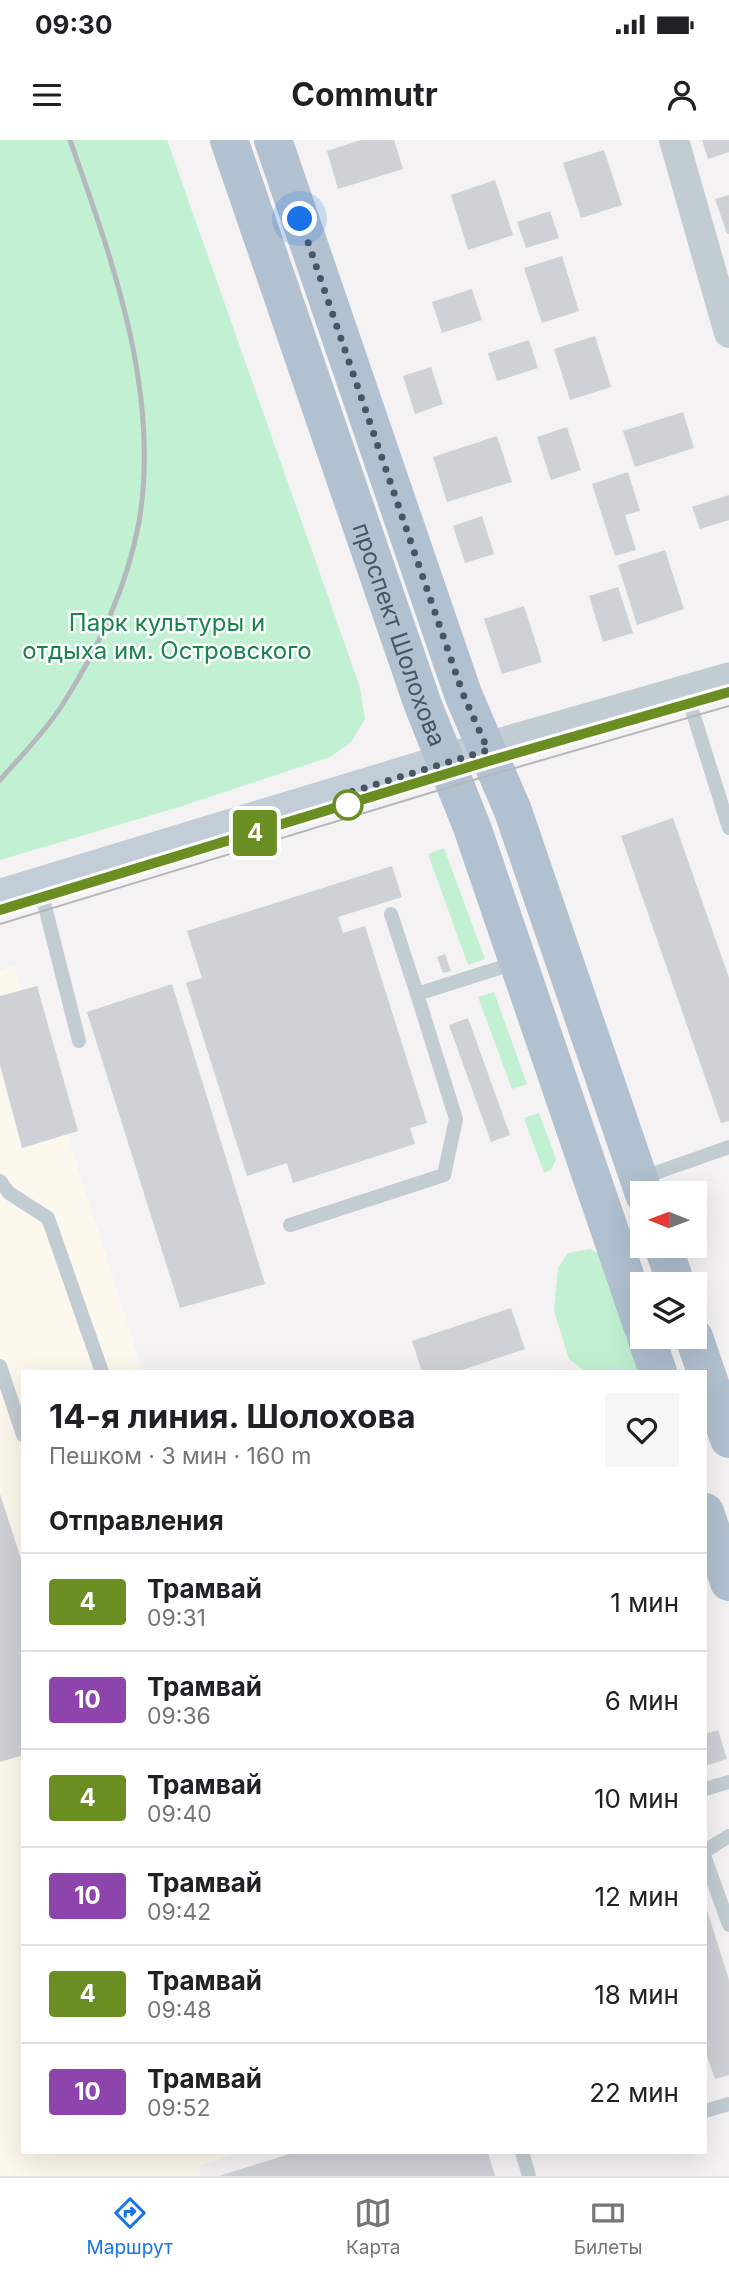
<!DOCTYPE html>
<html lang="ru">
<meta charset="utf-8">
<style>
:root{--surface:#fff;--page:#f6f6f6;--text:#202124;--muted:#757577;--line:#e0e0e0;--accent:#1677e9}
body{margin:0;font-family:Inter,sans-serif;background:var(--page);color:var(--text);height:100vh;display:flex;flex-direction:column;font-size:26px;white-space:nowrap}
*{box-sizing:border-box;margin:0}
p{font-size:23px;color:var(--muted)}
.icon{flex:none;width:38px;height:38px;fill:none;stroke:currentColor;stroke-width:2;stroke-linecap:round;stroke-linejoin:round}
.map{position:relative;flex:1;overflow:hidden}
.drawer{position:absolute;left:21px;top:1230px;width:686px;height:784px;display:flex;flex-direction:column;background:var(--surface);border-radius:0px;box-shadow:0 7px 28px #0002}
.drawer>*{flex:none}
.badge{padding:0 14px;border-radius:5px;font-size:24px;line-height:46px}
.needle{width:46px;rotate:271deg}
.tools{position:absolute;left:630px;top:1041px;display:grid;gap:14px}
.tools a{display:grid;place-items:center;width:77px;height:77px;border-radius:0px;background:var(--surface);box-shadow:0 7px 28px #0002;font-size:35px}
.you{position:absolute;width:35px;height:35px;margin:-18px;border:5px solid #fff;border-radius:50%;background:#1a73e8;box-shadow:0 0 0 10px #1a73e833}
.map>.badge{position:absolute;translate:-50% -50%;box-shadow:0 0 0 4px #fff}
h2{padding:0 28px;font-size:26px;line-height:63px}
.round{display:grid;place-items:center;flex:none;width:74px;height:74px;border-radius:0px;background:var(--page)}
.overview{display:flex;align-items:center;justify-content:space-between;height:119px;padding:0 28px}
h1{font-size:33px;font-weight:700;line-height:52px}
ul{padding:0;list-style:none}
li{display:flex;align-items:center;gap:21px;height:98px;padding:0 28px;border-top:2px solid var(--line)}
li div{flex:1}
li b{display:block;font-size:26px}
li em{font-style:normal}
li .badge{min-width:77px;font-weight:700;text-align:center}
.status{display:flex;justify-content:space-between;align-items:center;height:49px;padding:0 35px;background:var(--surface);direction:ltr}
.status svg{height:19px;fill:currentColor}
header{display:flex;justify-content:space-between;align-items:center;height:91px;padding:0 28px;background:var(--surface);font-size:32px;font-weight:700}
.tabs{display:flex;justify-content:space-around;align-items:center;height:98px;border-top:2px solid var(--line);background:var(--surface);font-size:19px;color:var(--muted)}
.tabs a{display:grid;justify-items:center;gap:4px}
.tabs .selected{color:var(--accent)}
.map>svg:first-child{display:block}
.commercial{fill:#fdf8ed}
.green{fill:#c1f1d2}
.building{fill:#ced1d6}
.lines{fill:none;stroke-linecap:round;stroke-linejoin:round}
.service{stroke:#c2ccd3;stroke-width:14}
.minor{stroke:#c2ccd3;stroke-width:30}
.tertiary{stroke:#c2ccd3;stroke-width:37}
.secondary{stroke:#c2cdd8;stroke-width:38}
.primary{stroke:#b1c1d0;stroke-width:38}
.tram{stroke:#b4b7bc;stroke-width:2}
.rail{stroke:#b4b7bc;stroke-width:5}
.line-casing{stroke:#fff;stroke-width:16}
.line{stroke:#6b8e23;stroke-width:10}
.walk{stroke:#495560;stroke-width:7;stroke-dasharray:0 12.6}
.stop-dot{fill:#fff;stroke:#6b8e23;stroke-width:3.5}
.labels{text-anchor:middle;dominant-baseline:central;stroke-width:5;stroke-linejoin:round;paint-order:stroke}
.park-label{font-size:24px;fill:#16844b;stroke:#fff}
.street-label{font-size:24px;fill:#495560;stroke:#fff}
</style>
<div class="status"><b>09:30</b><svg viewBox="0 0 49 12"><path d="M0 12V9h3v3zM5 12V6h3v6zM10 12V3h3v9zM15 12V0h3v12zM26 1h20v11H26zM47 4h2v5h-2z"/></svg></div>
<header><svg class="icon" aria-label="menu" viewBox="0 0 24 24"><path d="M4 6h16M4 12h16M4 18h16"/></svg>Commutr<svg class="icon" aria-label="person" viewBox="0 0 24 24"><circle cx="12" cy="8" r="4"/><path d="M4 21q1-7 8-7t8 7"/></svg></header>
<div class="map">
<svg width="729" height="2036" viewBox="0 0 729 2036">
<rect width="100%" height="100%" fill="#f4f2f2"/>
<path class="commercial" d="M14,826L143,1232H23V2012L239,2013L199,2026L201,2036H0V830Z"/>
<path class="green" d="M0,0H167L349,516L360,548L365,579L351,602L330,617L179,667L0,720Z
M444,708L485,819L468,825L428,714Z
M494,852L527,944L512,949L478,857Z
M539,973L556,1019L551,1030L544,1033L524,978Z
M590,1109L605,1117L642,1232H586L569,1219L554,1171L558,1128L568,1113Z"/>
<path class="building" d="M361,0H394L403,29L338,49L327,11Z
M702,0H729V12L708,19Z
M604,10L622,65L581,78L563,23Z
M495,40L513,95L468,110L451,55Z
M729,55V94H727L715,59Z
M550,71L559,98L526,108L517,82Z
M562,116L579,171L542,183L524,128Z
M472,149L482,180L442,193L432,162Z
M595,196L611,247L570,260L554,209Z
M529,200L538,228L497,241L488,213Z
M431,227L443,264L415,274L403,236Z
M683,272L694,308L635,327L623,291Z
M567,287L581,330L551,340L537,297Z
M497,296L512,342L447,362L433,317Z
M628,332L640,371L625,375L636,410L615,416L592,344Z
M729,355V380L700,389L692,367Z
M482,376L494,414L465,423L453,386Z
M665,410L684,469L637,485L618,425Z
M618,447L633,493L603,502L589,456Z
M524,466L542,522L502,534L484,479Z
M673,678L729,838V981L721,983L621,696Z
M392,726L402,757L338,777L343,793L365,786L427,983L410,988L415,1004L293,1043L287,1023L247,1036L186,843L202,838L187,791Z
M445,814L451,831L443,833L437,817Z
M172,844L265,1144L180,1168L87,872Z
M37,846L78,991L22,1008L0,925V856Z
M468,878L510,995L491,1002L449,885Z
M511,1168L525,1209L456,1232H422L412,1201Z
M0,1354L23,1425V1615L0,1622Z
M718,1590L727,1619L705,1626V1594Z
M706,1767L729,1840V1935L715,1939L705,1910Z
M296,2012H488L495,2036H219Z"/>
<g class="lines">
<path class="service" d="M687,554L729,688
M40,747L79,901
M391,774L417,854L518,822
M641,1038L729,1007
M0,1041L9,1053L48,1078L102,1232
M290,1085L444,1035L456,979L417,854
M0,1226L23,1295
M705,1649L729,1642
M705,1711L729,1696
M705,1718L729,1785
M705,1971L729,1964
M522,2012L529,2036"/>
<path class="minor" d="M674,0L729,193"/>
<path class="tertiary" d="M488,610L729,541"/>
<path class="secondary" d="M0,758L488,610"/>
<g class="primary">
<path id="s1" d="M229,0L423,565L472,687L642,1185"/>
<path d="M273,0L463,554L513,671L644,1054"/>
<path d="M663,1106L676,1144"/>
<path d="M646,1197L658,1232"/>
<path d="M694,1197L729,1299"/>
<path d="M705,1372L729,1442"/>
</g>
<path class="tram" d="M0,770L492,620L729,552
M0,784L456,645L729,566"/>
<path class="rail" d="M0,640C21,616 44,593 61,567C97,511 127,447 139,382C161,253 112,119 70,0"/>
</g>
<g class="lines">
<g class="line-casing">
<path id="line" d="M0,770L492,620L729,552"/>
</g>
<use href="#line" class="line"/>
<path class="walk" d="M300,79L463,554L488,610L341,655L348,665"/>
</g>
<circle class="stop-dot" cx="348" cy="665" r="14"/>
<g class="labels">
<g class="park-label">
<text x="167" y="482">Парк культуры и<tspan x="167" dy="28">отдыха им. Островского</tspan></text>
</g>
<g class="street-label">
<text stroke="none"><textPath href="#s1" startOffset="523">проспект Шолохова</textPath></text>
</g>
</g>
</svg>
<div class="tools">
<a><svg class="needle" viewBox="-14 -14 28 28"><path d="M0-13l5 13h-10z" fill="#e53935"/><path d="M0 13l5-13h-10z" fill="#757577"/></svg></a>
<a><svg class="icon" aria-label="layers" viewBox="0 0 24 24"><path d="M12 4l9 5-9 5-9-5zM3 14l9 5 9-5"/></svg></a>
</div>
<div class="you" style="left:300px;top:79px"></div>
<b class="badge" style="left:255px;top:693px;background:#6b8e23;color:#fff">4</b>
<section class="drawer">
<div class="overview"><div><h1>14-я линия. Шолохова</h1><p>Пешком · 3 мин · 160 m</p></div><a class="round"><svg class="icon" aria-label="heart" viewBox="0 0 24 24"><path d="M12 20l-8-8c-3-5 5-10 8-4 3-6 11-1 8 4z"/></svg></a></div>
<h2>Отправления</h2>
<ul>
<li><span class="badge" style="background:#6b8e23;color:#fff">4</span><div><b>Трамвай</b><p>09:31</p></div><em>1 мин</em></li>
<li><span class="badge" style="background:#8e44ad;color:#fff">10</span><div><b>Трамвай</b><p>09:36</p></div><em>6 мин</em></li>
<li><span class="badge" style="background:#6b8e23;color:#fff">4</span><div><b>Трамвай</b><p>09:40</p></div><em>10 мин</em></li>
<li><span class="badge" style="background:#8e44ad;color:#fff">10</span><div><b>Трамвай</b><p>09:42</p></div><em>12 мин</em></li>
<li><span class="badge" style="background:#6b8e23;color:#fff">4</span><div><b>Трамвай</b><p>09:48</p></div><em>18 мин</em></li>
<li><span class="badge" style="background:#8e44ad;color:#fff">10</span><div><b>Трамвай</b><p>09:52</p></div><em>22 мин</em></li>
</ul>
</section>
</div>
<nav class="tabs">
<a class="selected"><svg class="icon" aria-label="directions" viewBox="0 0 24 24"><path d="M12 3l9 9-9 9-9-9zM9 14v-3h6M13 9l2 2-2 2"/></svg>Маршрут</a>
<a><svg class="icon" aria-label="map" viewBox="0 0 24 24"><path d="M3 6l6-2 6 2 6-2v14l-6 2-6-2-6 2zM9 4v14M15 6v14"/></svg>Карта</a>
<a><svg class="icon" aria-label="tickets" viewBox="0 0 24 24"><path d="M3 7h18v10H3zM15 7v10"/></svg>Билеты</a>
</nav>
